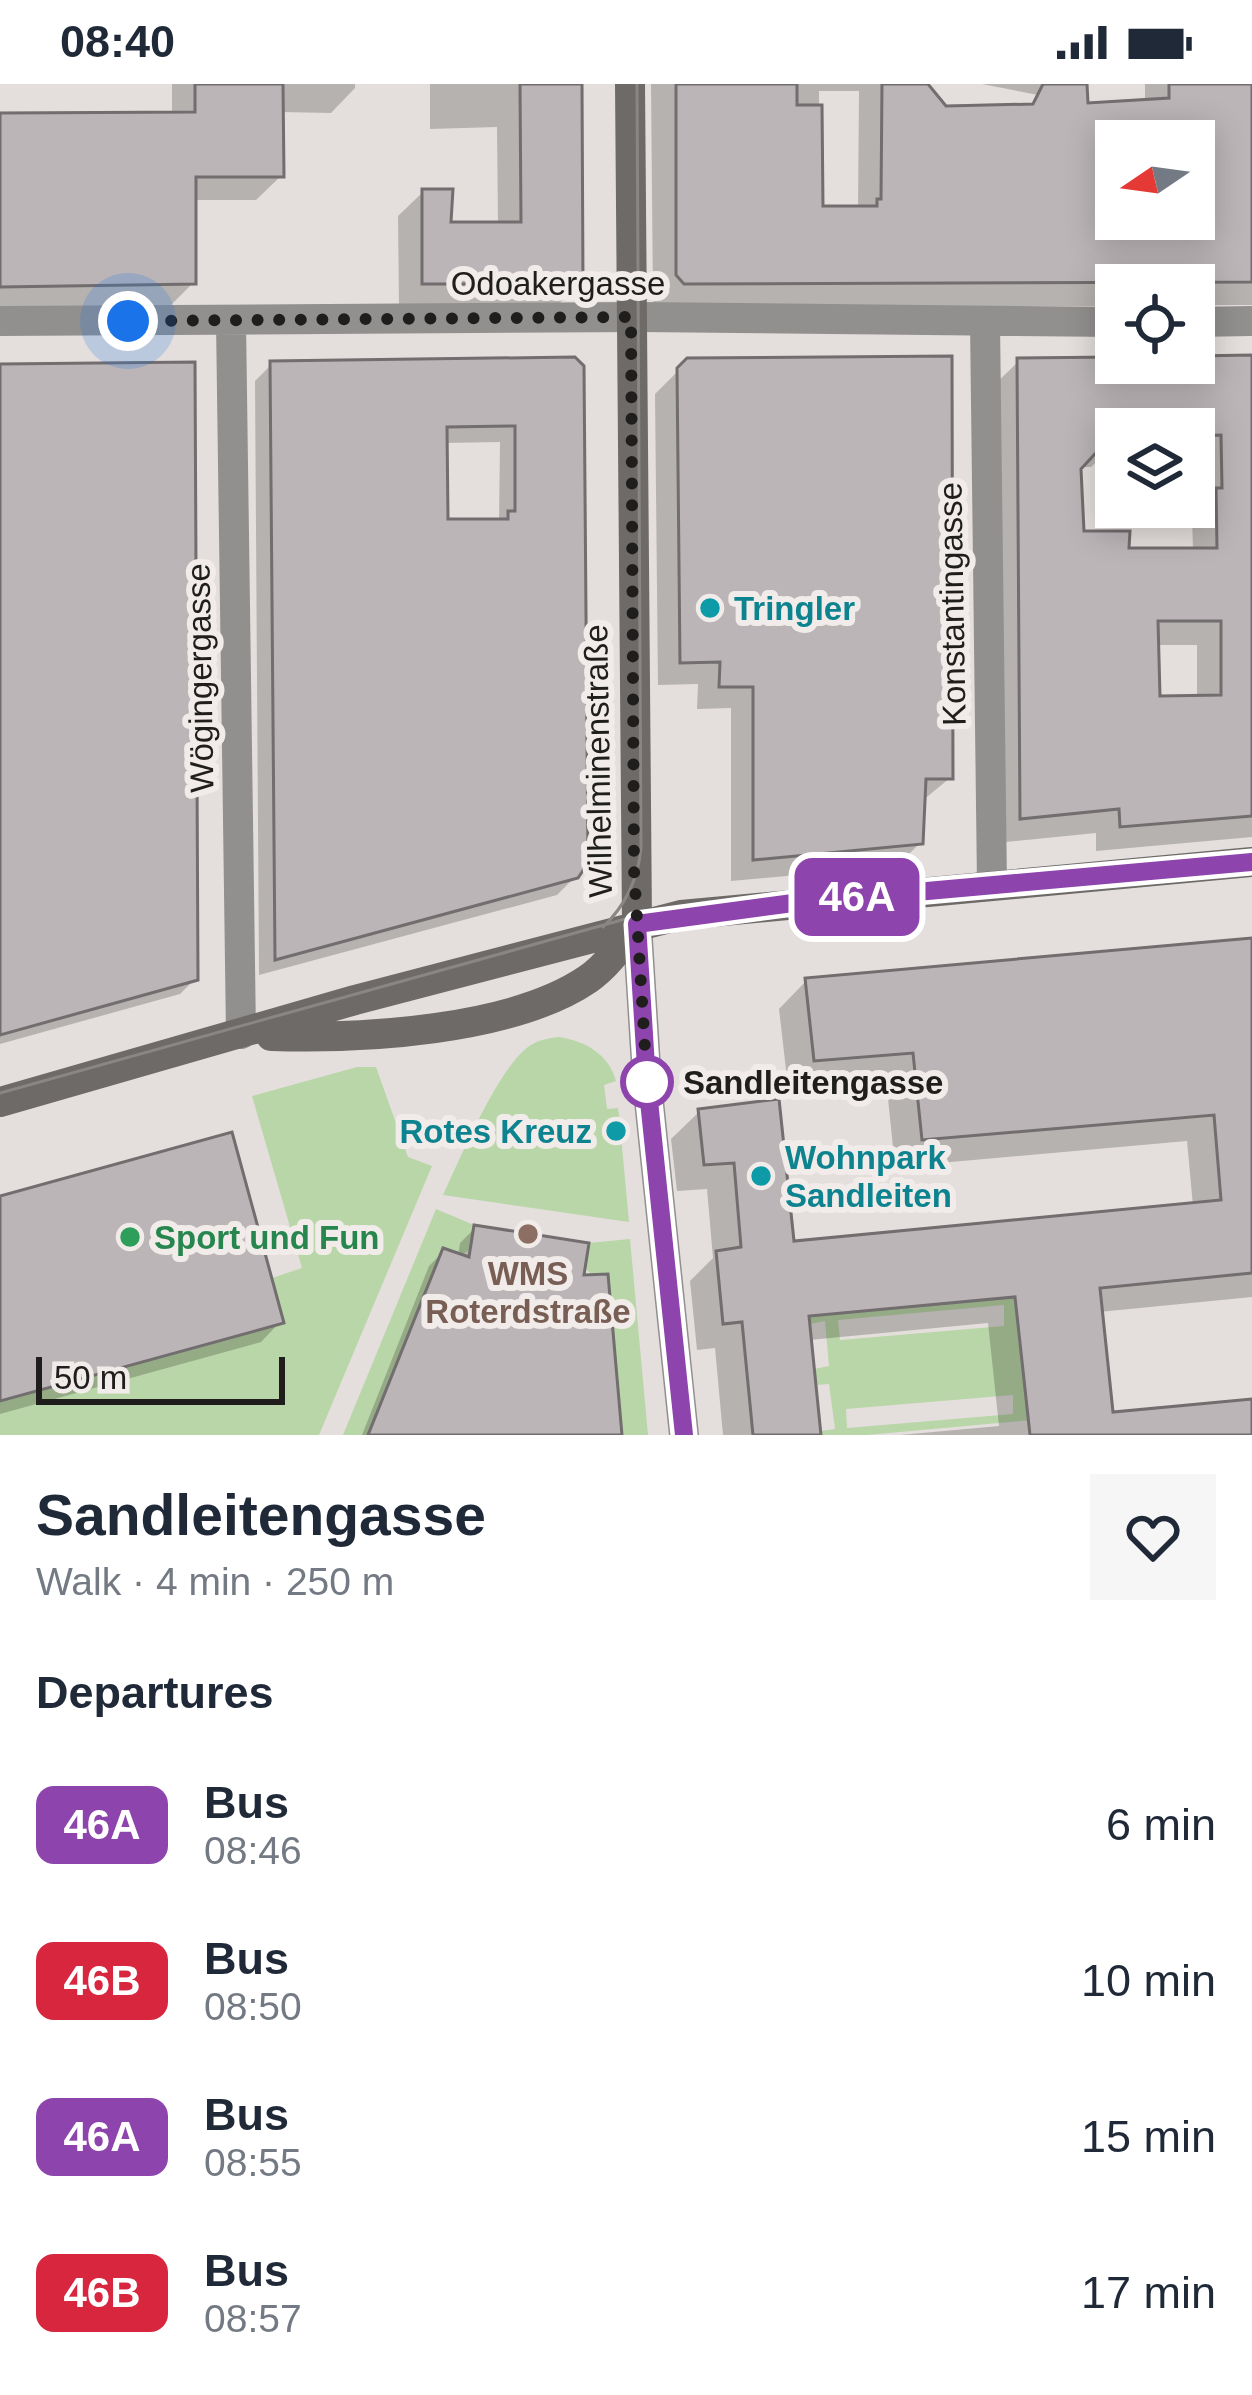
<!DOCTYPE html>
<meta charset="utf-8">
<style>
:root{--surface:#fff;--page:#f6f6f7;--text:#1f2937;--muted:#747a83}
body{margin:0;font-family:Helvetica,sans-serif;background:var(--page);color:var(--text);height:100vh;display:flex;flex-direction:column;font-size:45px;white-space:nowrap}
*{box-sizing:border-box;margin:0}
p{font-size:39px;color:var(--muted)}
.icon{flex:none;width:66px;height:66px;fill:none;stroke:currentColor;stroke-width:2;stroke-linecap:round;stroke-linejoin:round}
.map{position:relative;height:1351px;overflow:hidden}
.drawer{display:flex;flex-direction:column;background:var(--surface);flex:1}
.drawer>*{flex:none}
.badge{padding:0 24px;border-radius:18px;font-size:42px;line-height:78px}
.needle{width:78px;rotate:257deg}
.fabs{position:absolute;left:1095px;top:36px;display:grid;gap:24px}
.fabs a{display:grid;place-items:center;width:120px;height:120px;border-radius:0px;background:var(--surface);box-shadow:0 6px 30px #0003;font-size:60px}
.scale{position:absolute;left:36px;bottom:30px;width:249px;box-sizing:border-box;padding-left:12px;border:6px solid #1f1e1d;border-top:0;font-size:33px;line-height:42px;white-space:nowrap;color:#1f1e1d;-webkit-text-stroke:9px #f1ece9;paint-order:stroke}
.you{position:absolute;width:60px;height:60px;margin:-30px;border:9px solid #fff;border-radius:50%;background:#1a73e8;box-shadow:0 0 0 18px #1a73e833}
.map>.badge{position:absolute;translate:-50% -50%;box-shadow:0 0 0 6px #fff}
h2{padding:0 36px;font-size:45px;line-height:108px}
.round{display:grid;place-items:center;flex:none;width:126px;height:126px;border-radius:0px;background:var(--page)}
.headline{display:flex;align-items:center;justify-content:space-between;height:204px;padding:0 36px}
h1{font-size:57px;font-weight:700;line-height:90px}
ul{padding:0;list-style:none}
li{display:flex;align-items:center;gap:36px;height:156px;padding:0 36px}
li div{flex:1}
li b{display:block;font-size:45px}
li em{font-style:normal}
li .badge{min-width:132px;font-weight:700;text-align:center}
.status{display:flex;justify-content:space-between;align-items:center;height:84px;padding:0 60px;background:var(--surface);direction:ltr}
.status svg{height:33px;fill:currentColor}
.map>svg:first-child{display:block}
.green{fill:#b9d6a8;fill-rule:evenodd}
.shadow{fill:#0003;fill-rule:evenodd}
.building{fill:#bbb5b7;stroke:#726d6e;stroke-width:3;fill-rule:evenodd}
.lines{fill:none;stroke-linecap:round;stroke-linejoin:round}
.street{stroke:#92908f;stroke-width:30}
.secondary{stroke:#6d6a68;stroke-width:30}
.tram{stroke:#898684;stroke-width:3}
.line-casing{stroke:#fff;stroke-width:27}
.line{stroke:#8e44ad;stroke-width:18}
.walk{stroke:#1f1e1d;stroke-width:12;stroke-dasharray:0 21.6}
.culture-dot{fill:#0f9aa8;stroke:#f1ece9;stroke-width:4.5}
.stop-dot{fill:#fff;stroke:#8e44ad;stroke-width:6}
.education-dot{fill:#8d6e63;stroke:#f1ece9;stroke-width:4.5}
.leisure-dot{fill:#2e9e5b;stroke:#f1ece9;stroke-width:4.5}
.labels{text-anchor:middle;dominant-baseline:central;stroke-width:12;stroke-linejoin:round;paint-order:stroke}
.street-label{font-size:33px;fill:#1f1e1d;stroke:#f1ece9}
.culture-label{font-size:33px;font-weight:bold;fill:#0d838f;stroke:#f1ece9;text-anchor:start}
.stop-label{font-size:33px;font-weight:bold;fill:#1f1e1d;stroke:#f1ece9;text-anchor:start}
.leisure-label{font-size:33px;font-weight:bold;fill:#27864d;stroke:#f1ece9;text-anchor:start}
.education-label{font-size:33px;font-weight:bold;fill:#785e54;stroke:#f1ece9}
</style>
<div class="status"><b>08:40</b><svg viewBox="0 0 49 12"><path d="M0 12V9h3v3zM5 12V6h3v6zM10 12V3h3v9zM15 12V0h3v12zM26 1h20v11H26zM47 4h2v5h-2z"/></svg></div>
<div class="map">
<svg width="1252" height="1351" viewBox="0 0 1252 1351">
<rect width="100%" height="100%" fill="#e4dfdc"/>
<path class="green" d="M559,953C585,957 609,970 616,997L604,1001L607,1025L618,1024L620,1039L613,1041L615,1053L621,1052L629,1138L443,1111C459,1077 500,979 531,961C539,956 549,954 559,953Z
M357,983H376L408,1073L432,1082L319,1351H0V1317L283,1239L272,1194L302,1184L252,1012Z
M436,1125L474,1141L470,1165L462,1171L443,1165L368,1351H343Z
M630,1155L648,1351H622L608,1190H591L585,1184L589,1159Z
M1015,1213L1019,1263H1036L1043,1335L867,1351H821L820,1347L835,1345L829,1300L816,1301L814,1285L829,1282L825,1237L810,1240V1232ZM1004,1221V1242L840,1256L838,1236ZM1013,1311V1330L847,1344L846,1325Z"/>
<path class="shadow" d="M172,0H355V4L331,29L280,28L281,92L256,116H193V199L169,223L0,226V32L172,31Z
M430,0H580V198L556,223H399L398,132L423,108L448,141H498L497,43L430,45Z
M651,0H924L944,25L1145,21V0H1252V221H1194V201H1116V222L659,224L653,217ZM819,7H859L858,125H820ZM1116,57H1194V135H1116Z
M982,0H1080L1064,16Z
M1252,274V753L1096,767V749L996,759L993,302L1019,277L1194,279V275ZM1116,345H1194L1198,426L1192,432L1193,467H1126L1081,450L1078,383H1091L1116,359ZM1156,561H1197V615H1157Z
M574,276L576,792L557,811L259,891L255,297L272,280ZM500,358L499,438H445L444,359Z
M688,277L950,694L922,717L920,759L897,782L731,797V624L697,625L698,600L658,601L655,310Z
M0,283L195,895L180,910L0,960Z
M1252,857V1213L1099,1228L1110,1331L1252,1318V1351H900L999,1342L988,1239L809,1256L818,1351H723L715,1264L697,1266L690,1197L713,1174L707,1105L677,1107L671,1055L699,1028L791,1161L1193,1122L1187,1057L895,1083L886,995L788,1003L779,925L806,897Z
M0,1115L280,1238L261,1258L0,1330Z
M475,1144L581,1194L605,1193L619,1351H362L429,1182L444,1167L458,1172L460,1159Z"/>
<path class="building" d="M195,0H283L284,93H196V200L0,203V29L195,28Z
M520,0H582L583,200H422V105H453L451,138H521Z
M676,0H797V21H822L823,122H877V115H881L882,0H928L946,22L1033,20L1043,0H1087L1088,19L1169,14V0H1252V198L684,200L676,191ZM1116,57H1194V135H1116Z
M1252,271V732L1120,743L1119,725L1020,735L1017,274L1116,273V279H1194V272ZM1192,334L1194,352L1221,351L1222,404H1216L1217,464H1129L1130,447H1084L1081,385L1105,359H1116L1120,335ZM1158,537H1221V611L1160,612Z
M952,272L953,695H926L923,760L753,776V603H719L720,578L680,579L677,284L687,274Z
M575,273L584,282L588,779L578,794L275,876L270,277ZM515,342V427H508V435H448L447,343Z
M195,278L198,896L0,951V280Z
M1252,854V1189L1100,1204L1113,1328L1252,1315V1351H1030L1015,1213L809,1232L821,1351H753L742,1238L723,1240L716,1167L741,1163L734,1079L704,1081L698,1025L779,1015L794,1157L1221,1116L1214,1031L922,1056L913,969L814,977L805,894Z
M232,1048L284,1239L0,1317V1112Z
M474,1141L589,1159L584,1191L608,1190L622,1351H368L443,1164L469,1173Z"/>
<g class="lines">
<path class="street" d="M0,237L639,233L1116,238
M231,237L241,950
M985,238L992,801
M1194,238L1252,237
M637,840L647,998L684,1351"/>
<path class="secondary" d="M630,0L637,840
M271,952C361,955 512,947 588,895C608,881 622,860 637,840
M0,1018L355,916L681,831L1252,778"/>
<path class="tram" d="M603,843C626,821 638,796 641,764L637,0
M0,1009L654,827L708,818L1252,770"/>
</g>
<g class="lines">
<g class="line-casing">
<path id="line" d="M684,1351L647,998L637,840L793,819L1252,778"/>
</g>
<use href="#line" class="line"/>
<path class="walk" d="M128,237L631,233L634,786L647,998"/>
</g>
<g class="culture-dot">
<circle cx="710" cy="524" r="12"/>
<circle cx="616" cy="1047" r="12"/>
<circle cx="761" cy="1092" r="12"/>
</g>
<circle class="stop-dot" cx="647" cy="998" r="24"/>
<circle class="education-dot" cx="528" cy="1150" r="12"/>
<circle class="leisure-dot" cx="130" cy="1153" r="12"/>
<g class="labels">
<g class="street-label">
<text x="558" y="199">Odoakergasse</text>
<text transform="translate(952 520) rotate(-91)">Konstantingasse</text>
<text transform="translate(200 594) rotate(-91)">Wögingergasse</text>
<text transform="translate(598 677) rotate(-91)">Wilhelminenstraße</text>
</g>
<g class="culture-label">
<text x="734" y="524">Tringler</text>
<text x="592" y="1047" text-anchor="end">Rotes Kreuz</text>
<text x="785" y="1073">Wohnpark<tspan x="785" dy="38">Sandleiten</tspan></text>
</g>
<g class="stop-label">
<text x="683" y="998">Sandleitengasse</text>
</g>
<g class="leisure-label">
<text x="154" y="1153">Sport und Fun</text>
</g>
<g class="education-label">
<text x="528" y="1189">WMS<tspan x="528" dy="38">Roterdstraße</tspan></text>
</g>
</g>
</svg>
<div class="fabs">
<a><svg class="needle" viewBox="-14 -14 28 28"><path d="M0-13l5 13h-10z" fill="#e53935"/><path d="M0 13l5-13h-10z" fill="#747a83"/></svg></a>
<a><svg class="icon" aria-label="locate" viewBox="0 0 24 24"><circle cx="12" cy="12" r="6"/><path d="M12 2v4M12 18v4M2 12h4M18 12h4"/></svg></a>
<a><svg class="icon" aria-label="layers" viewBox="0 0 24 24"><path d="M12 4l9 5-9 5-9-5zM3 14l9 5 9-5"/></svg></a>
</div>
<div class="scale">50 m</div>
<div class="you" style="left:128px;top:237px"></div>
<b class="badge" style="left:857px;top:813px;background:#8e44ad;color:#fff">46A</b>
</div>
<section class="drawer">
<div class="headline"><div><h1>Sandleitengasse</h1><p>Walk · 4 min · 250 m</p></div><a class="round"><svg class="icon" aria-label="heart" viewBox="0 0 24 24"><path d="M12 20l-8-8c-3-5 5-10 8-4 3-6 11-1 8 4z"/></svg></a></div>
<h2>Departures</h2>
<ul>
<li><span class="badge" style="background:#8e44ad;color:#fff">46A</span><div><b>Bus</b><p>08:46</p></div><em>6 min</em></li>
<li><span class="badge" style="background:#d7263d;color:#fff">46B</span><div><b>Bus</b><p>08:50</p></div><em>10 min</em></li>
<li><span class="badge" style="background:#8e44ad;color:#fff">46A</span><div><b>Bus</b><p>08:55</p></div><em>15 min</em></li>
<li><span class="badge" style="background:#d7263d;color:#fff">46B</span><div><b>Bus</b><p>08:57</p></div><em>17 min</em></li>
</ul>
</section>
